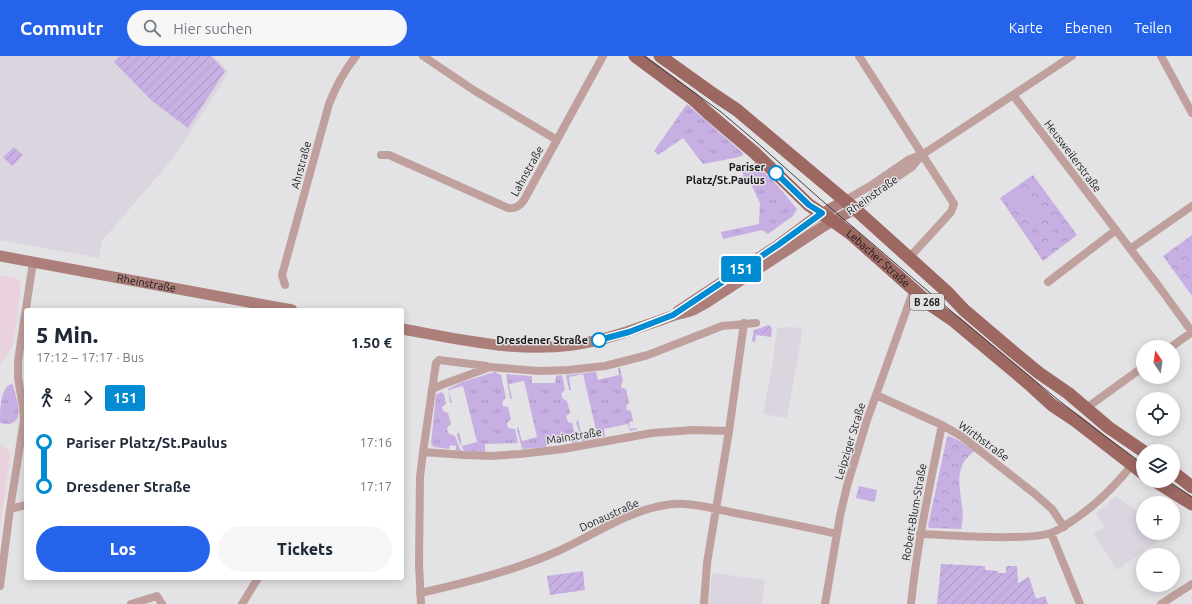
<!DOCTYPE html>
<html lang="de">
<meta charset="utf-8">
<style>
:root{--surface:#fff;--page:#f6f6f7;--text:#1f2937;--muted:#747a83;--accent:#2563eb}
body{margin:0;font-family:Ubuntu,sans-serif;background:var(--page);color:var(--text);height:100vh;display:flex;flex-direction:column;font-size:15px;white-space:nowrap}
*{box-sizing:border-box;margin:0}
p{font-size:13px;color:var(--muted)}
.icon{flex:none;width:22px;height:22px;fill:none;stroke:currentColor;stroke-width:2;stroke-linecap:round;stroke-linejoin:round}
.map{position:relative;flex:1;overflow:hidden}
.sheet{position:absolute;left:24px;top:252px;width:380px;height:272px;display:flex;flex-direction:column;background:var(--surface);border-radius:4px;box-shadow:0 2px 10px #0003}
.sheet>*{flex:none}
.badge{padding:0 8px;border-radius:3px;font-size:14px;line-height:26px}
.needle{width:26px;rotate:347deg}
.tools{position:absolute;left:1136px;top:284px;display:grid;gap:8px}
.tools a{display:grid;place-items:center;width:44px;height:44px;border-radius:50%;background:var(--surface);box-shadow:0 2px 10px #0003;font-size:20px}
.map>.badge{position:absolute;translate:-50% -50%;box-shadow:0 0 0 2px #fff}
.legs{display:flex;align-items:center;gap:6px;height:44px;padding:0 12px;font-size:13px}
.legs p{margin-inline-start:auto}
.summary{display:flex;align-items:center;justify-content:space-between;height:68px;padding:0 12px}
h1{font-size:22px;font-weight:800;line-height:30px}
.primary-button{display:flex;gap:8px;margin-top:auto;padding:8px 12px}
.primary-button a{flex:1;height:46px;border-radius:24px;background:var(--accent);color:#fff;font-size:16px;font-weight:800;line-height:46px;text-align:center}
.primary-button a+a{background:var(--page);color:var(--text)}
ul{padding:0 12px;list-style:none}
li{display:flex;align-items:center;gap:14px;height:44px;font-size:15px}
li i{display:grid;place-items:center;width:6px;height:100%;margin:0 5px;background:currentColor}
li i::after{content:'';width:10px;height:10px;margin:-5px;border:3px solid;border-radius:50%;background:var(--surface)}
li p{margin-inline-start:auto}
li:first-child i{background:linear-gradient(#0000 50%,currentColor 0)}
li:last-child i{background:linear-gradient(currentColor 50%,#0000 0)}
header{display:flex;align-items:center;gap:24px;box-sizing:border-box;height:56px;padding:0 20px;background:var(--accent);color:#fff}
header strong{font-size:19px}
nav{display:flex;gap:22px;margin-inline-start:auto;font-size:14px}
.search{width:280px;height:36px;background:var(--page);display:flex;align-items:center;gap:10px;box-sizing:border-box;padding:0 14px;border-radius:22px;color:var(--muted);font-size:15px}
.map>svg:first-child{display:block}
.built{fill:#dad5df}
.education{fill:#e9d2dd}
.grass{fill:url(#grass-tufts)}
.forest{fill:url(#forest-crowns)}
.garden{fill:url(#garden-furrows)}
.pitch{fill:#c8afe3}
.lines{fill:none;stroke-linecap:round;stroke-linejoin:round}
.street{stroke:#bfa09c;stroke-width:8}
.secondary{stroke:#ac7f7a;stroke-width:11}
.primary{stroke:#9d6762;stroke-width:13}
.tram{stroke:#3f3e40;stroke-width:1}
.line-1-casing{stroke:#fff;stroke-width:9}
.line-1{stroke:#008bd2;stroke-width:6}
.stop-1-dot{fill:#fff;stroke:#008bd2;stroke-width:2}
.labels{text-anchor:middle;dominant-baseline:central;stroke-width:3;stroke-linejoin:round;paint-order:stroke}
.shield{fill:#e3e2e5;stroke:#585758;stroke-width:1}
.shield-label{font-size:10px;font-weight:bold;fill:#1c1b1c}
.street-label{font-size:11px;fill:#1c1b1c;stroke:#e3e2e5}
.stop-label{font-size:11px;font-weight:bold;fill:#1c1b1c;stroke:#e3e2e5;text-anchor:end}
</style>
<header>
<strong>Commutr</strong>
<div class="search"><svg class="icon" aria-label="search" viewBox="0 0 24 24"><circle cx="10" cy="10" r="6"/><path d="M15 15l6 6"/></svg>Hier suchen</div>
<nav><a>Karte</a><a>Ebenen</a><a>Teilen</a></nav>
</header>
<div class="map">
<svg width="1192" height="548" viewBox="0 0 1192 548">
<defs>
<pattern id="grass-tufts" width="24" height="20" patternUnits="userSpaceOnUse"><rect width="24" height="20" fill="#c8afe3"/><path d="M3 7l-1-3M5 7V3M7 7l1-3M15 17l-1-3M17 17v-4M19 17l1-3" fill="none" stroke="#ab96c2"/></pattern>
<pattern id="forest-crowns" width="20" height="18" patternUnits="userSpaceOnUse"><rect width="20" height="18" fill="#c8afe3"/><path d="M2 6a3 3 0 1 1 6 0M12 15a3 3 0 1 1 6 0" fill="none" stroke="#ab96c2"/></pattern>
<pattern id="garden-furrows" width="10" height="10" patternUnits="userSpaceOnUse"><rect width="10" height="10" fill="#c8afe3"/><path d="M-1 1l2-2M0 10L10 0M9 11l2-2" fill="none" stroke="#ab96c2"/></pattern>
</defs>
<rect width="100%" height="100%" fill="#e3e2e5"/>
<path class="built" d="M0,0H214L229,16L174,101L102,185L99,202L0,184Z
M795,271L801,273L802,277L787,362L763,358L772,313L777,272Z
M1116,440L1143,459V477H1169L1117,514L1094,478L1105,470L1096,458Z
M712,517L765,524L762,548H709Z"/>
<path class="education" d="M0,219L16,222L21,227L13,290L0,309Z
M0,388L6,392L9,397L10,402L0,472Z"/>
<path class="grass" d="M687,48L743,97V99L739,101L703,108L683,82L658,99L654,95Z
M755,107L777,129L797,153L793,160L768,178L762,174L723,183L721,176L759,168L760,147L750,126L745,127L742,113L748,109Z
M618,312H620L623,325L621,328L622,332L626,333L629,347L626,350L627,354L631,355L633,365L629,366L630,373L637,372L638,373L630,375L628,368L604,373L605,380L582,385L576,366L578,364L581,377L596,374L583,318L569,321L571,334H569L566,319L596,316L598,324L619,319Z
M495,316L501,319L506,342L502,346L503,350L508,351L511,363L507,367L508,372L515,373L518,387L485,388V396L464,395L458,383L457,378L459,376L462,390L477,386L463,330L448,334L452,347H450L448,333L460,327L491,317Z
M506,318L532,320V327H555L556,320L562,319L565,334L561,338L563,343L567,345L570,357L566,360L568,366L572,367L575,377H571L572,385H576V383H578L577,386L572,387L571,380L546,384V391L522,393L517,373L518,371L522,385L537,381L524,325L509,328L512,343L510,342Z
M11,328L13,329C15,339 25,362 12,367C8,369 4,368 0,367C0,355 0,332 11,328Z
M441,336L444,338L446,348L442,351L443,355L448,357L451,368L447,372L448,377L455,380L461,395L456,394V390L450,389L449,393L434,391L431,388L436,339Z
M859,430L877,434L875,446L856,442Z"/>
<path class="forest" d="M1033,119L1077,179L1043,205L1000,142Z
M1192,179V240L1163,200Z
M949,380L958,384L974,395C970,399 964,404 962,410C954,428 967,453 961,473L929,472L928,470L947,381Z"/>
<path class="garden" d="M120,0H211L225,15L188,72L152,45L114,6Z
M14,91L23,99L12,110L3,101Z
M769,269L772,272L771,281L756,279L755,286L752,285L754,274Z
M941,508L985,510V514L998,515V517H1006V510H1017L1018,527L1029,521L1036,543L1045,540L1048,548H937Z
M583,515L585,534L550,539L547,520Z"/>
<path class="pitch" d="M1024,131L1042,157L1028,166L1010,140Z"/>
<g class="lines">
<path class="street" d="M423,0L475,35L557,84
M859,0L954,148L951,156L909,202
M1161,0L1192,57
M1013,39L1160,232L1192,276
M381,99H389L508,152C516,153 520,150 524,144L603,0
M844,145L870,130L908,104L923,98L934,91L1072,0
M855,153L866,146L876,135L912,111L921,100
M1130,193L1192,150
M1048,226L1116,174
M285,229L282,219L329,48C336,30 344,15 356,0
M1171,291L1192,276
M432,333L444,328L490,311L539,315L568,314L605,310L648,299L722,270L756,267
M876,339L942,369L961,380L1035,438L1052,453L1064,471
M1085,353L1143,311
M423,396L465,399L491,400L520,398L563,393L652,377L693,374L729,375
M10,453L26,449
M1051,477L1080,548
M920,478C951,479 981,482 1012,481C1025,481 1038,481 1051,477C1060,474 1067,468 1075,463C1097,448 1115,430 1132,409
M0,530L10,453L24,364L23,351L18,322V305L33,206
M420,537C466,527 513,515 556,496C594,479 631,452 673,448C692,447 712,452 730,456C766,463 802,470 837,478
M131,548L157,540L162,548
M242,548L258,522
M421,548L419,508L420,421L423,396L436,307L439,304L487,310
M704,548L707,507L729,375L744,267
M825,548L840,460L847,430L867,364L914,233
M911,548C917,488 930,428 942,369
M1161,548L1192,528"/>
<g class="secondary">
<path id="s1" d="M0,200L292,254"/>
<path d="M678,255L778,189L813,163L844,145"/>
<path d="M402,273C458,283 516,297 573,289C608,284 640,271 672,260C679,257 686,257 693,254C697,252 702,249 706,247L824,170L855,153"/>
</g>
<g class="primary">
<path id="s2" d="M635,0L693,43L708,57L755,97L809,149L833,165L851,178L932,250L954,265L1028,327L1052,349L1076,365L1143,417"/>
<path d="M660,0L716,40L737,54L855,153L946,235L964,254L1011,294L1039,317L1068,337L1108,371L1143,395"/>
<path d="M1173,416L1192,431"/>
<path d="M1155,425L1192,448"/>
</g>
<path class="tram" d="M644,0L721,56L754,84L819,142L957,260L1057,343L1102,378L1143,408
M1168,425L1192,441"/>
</g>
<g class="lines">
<g class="line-1-casing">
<path id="line-1" d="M599,284L629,276L673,259L778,189L822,157L809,149L776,117"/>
</g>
<use href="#line-1" class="line-1"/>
</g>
<g class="stop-1-dot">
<circle cx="776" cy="117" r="7"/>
<circle cx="599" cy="284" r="7"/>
</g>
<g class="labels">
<rect class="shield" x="910" y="238" width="34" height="16" rx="3"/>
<g class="shield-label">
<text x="927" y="246">B 268</text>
</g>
<g class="street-label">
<text transform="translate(1073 100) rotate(53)">Heusweilerstraße</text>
<text transform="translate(301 109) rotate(-75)">Ahrstraße</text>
<text transform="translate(527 115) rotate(-61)">Lahnstraße</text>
<text transform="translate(872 139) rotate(-35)">Rheinstraße</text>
<text stroke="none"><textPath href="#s2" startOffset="317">Lebacher Straße</textPath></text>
<text stroke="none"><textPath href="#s1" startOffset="149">Rheinstraße</textPath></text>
<text transform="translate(574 380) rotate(-9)">Mainstraße</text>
<text transform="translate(850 385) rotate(-73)">Leipziger Straße</text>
<text transform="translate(984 385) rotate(36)">Wirthstraße</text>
<text transform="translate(914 456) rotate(-80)">Robert-Blum-Straße</text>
<text transform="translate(609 459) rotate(-24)">Donaustraße</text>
</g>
<g class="stop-label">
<text x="765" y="111">Pariser<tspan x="765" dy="13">Platz/St.Paulus</tspan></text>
<text x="588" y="284">Dresdener Straße</text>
</g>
</g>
</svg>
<div class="tools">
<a><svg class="needle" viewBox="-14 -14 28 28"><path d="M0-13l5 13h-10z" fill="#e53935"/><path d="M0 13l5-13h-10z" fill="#747a83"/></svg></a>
<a><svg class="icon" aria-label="locate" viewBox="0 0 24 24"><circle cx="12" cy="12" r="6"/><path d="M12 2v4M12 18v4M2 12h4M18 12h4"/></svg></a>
<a><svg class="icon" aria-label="layers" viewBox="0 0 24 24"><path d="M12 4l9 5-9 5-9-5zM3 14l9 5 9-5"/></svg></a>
<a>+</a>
<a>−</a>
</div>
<b class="badge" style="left:741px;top:213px;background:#008bd2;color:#fff">151</b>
<section class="sheet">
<div class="summary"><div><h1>5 Min.</h1><p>17:12 – 17:17 · Bus</p></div><b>1.50 €</b></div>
<div class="legs"><svg class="icon" aria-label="walk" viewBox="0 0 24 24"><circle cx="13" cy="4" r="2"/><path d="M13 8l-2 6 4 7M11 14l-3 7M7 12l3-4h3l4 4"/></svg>4<svg class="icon" aria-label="forward" viewBox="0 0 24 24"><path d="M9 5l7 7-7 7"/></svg><b class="badge" style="background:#008bd2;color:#fff">151</b></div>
<ul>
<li><i style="color:#008bd2"></i><b>Pariser Platz/St.Paulus</b><p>17:16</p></li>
<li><i style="color:#008bd2"></i><b>Dresdener Straße</b><p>17:17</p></li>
</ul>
<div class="primary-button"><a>Los</a><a>Tickets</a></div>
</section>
</div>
